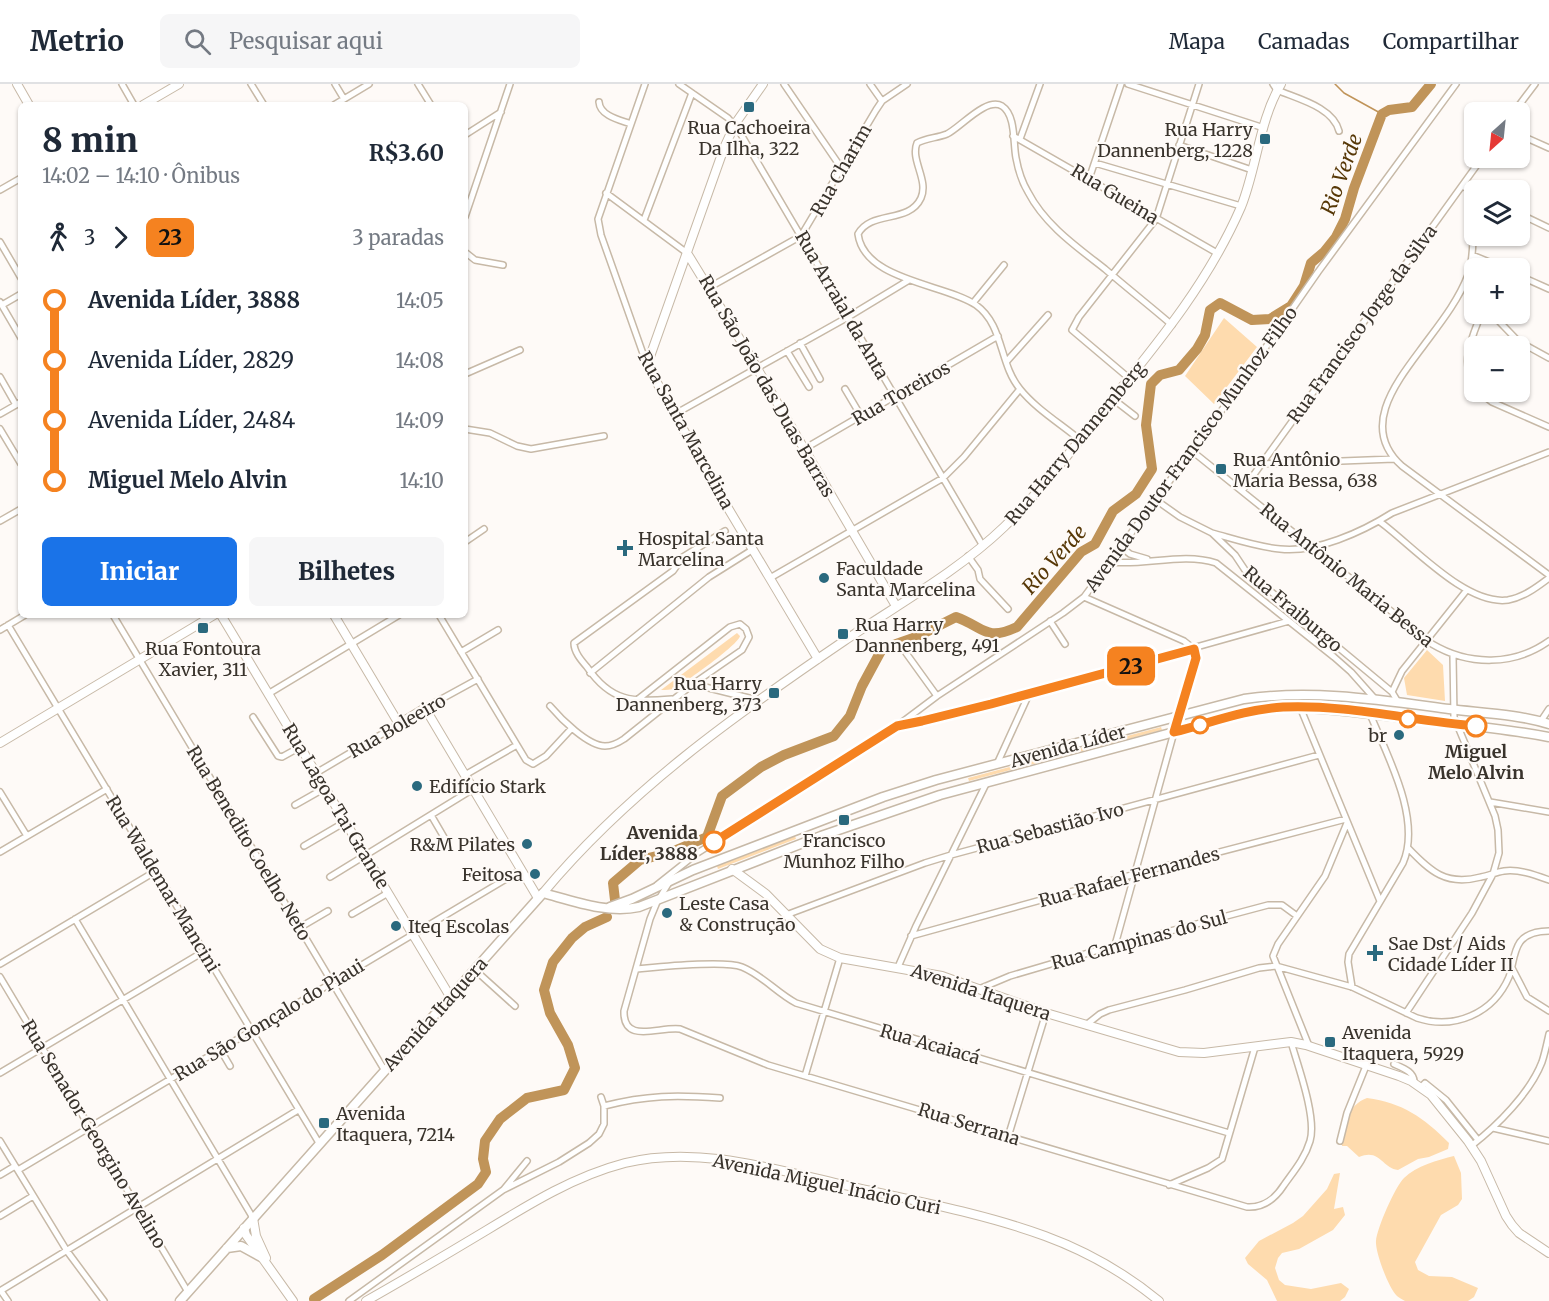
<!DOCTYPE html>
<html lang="pt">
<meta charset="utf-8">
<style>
:root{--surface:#fff;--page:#f6f6f7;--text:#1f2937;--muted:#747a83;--line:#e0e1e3;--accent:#1a73e8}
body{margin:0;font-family:Merriweather,serif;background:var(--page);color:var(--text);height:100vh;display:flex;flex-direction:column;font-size:22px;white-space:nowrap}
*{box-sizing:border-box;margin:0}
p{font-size:20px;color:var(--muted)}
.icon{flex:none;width:33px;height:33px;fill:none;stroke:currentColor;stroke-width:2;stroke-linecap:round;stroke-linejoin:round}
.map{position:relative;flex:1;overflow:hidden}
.sheet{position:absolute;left:18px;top:18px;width:450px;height:516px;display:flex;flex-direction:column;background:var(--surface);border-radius:9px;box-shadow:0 2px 4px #0004}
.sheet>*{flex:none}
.badge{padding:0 12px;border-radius:9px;font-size:21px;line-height:39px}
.needle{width:39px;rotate:207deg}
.buttons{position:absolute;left:1464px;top:18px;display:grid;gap:12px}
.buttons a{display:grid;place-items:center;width:66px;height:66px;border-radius:9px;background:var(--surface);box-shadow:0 2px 4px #0004;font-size:30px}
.map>.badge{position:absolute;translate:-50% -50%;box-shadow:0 0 0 3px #fff}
.legs{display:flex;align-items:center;gap:9px;height:66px;padding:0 24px;font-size:20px}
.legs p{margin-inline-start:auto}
.overview{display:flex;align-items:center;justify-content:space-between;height:102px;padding:0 24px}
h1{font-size:33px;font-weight:800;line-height:45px}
.cta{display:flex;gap:12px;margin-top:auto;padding:12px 24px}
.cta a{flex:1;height:69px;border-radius:9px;background:var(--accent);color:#fff;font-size:24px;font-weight:800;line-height:69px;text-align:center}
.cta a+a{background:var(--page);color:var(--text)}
ul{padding:0 24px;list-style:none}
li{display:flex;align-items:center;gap:21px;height:60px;font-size:22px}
li i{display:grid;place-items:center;width:9px;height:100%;margin:0 8px;background:currentColor}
li i::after{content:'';width:15px;height:15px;margin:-8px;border:4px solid;border-radius:50%;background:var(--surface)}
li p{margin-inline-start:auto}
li:first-child i{background:linear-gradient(#0000 50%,currentColor 0)}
li:last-child i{background:linear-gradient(currentColor 50%,#0000 0)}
header{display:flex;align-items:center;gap:36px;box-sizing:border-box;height:84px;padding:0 30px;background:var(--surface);border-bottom:2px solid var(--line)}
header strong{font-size:28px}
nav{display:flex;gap:33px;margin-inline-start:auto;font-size:21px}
.search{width:420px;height:54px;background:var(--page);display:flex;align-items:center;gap:15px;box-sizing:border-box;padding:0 21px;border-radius:9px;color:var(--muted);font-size:22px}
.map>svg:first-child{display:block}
.green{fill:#fedbae}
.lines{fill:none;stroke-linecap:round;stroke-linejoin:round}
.stream{stroke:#c09459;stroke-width:1.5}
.river{stroke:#c09459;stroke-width:10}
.street-casing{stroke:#c7b9a7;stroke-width:8}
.secondary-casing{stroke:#c7b9a7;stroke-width:10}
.primary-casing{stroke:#c7b9a7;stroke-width:11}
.street{stroke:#fff;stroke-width:5}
.secondary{stroke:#fff;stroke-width:8}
.primary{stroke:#fff;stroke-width:8}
.line-1-casing{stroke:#fff;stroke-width:14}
.line-1{stroke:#f58220;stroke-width:9}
.poi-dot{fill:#2a697e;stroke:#fefaf7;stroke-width:2}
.stop-1-dot{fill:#fff;stroke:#f58220;stroke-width:3}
.labels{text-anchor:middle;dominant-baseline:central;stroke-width:4.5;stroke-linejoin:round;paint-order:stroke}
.poi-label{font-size:18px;fill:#39332c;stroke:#fefaf7;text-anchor:start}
.street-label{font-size:18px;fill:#39332c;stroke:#fefaf7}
.stop-label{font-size:18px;font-weight:bold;fill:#39332c;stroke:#fefaf7}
.water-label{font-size:20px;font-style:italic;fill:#573807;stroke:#fefaf7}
</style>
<header>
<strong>Metrio</strong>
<div class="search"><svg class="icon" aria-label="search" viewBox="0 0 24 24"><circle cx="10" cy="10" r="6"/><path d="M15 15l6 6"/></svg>Pesquisar aqui</div>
<nav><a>Mapa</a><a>Camadas</a><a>Compartilhar</a></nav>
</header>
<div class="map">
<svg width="1549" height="1217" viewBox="0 0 1549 1217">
<rect width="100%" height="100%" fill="#fefaf7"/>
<path class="green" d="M1224,234L1257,263L1214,320L1185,292Z
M737,549L740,552C738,561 686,598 675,604C671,606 666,606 661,606Z
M1427,566L1443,581L1445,617L1407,611L1404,594Z
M1161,643L1162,646L969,697L968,694Z
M795,752L796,755L718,785L717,782Z
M1367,1014C1403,1019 1423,1033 1449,1059L1448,1065L1429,1073L1418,1075L1398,1086C1382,1084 1380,1064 1359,1073L1347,1062H1342C1343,1043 1347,1021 1367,1014Z
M1454,1072L1461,1089L1462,1115L1458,1121L1441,1131L1415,1178L1418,1186L1429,1192L1452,1193L1478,1204L1474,1213L1468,1217H1405C1402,1215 1399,1214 1397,1212C1389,1205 1375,1168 1376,1157C1377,1144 1395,1103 1404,1094C1416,1082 1438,1076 1454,1072Z
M1340,1089L1334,1125L1343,1123L1345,1131L1333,1146L1299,1165L1282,1169L1278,1174L1275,1184L1279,1196L1285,1201L1311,1205L1341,1199L1349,1205L1345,1213L1340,1217H1277L1267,1196L1248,1180L1245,1174L1259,1157L1293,1139L1303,1132L1327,1105L1334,1090Z"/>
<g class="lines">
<path class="stream" d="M1335,0L1344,9L1382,30"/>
<path class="river" d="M615,816L613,799L640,776L669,769L707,753L722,712L761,683L784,671L834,652L850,632L862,602L882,565L916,553L956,533C984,543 985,558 1017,543L1081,468L1095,460L1113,427L1136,410L1152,385L1146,341L1151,300L1160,291L1179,286L1197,265L1205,251L1210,226L1220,219L1252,236L1270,235L1291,222L1304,202L1311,179L1324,168L1336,153L1345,135L1354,104L1382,30L1389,26L1412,23L1431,0
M314,1215L382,1171L478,1100L486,1088L483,1075L485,1057L500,1035L527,1014L564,1006L575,984L568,961L550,929L544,906L553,878L572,854L585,843L607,833"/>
<g class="street-casing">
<path id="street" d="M122,0L134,21
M251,0L264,21
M335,0L344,15
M418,0L431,21
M645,0L598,135L601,151L647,281
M679,0L728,34L739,47L983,462
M784,0L842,85
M870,0L882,17
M1128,0L1264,44
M1273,0L1277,6C1298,15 1333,23 1339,47
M599,18C600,32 620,36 631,40
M334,21L369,0
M1514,28L1535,0
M465,51L501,28
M1520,51L1549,64
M1013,52L1217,169
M1020,55L1040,0
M1179,61L1252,86
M1095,79L1241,122
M1089,95L1121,0
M1462,102L1474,108
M0,106L21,94
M606,109L687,169
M1520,130L1549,144
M465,133L510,0
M644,136L692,9
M1474,140C1472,157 1474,175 1468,191C1459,215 1442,237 1427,257C1400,294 1357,342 1402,382L1549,491
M0,158L21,194
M465,168L475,176L503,181
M1472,171L1504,184
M1520,192L1549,205
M710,203L801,152L876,26L882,17L907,0
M0,218L21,254
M973,219L1004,181
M2,221L21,210
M1492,230L1518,257L1549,274
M800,259L820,295
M787,267L809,303
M1007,277L1048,231
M465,290L520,266
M0,293L16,321
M1130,295L1072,246L1079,233L1156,135L1199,0
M1474,301C1460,277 1472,254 1481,230
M845,305L861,332
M1479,308L1492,318L1549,343
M1113,315L1135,332
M0,330L21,318
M675,330L848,233L909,196
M0,345L21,380
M465,345L490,349L517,362L531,365L604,352
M1080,356C1061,340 1036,325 1020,305C999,280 1004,241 976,221C946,200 864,197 858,150C871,126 909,140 921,114C929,96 910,76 917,59C926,54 937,54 947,50C961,43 986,13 1002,22C1016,31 1013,59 1016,74C1018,85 1022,98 1028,108C1045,141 1077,163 1105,185C1127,204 1150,222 1172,241
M804,365L998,252
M1192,367L1432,560C1469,582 1514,582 1549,557
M1262,380L1394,375
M1242,407L1482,74
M1156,416L1180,433L1212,449L1235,471L1245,486L1392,608L1398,618
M0,437L21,425
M1379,437C1412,461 1466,522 1508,516C1524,513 1537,503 1549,494
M1212,449C1234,455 1257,463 1280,465C1316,469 1362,448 1392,429L1549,368
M465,458L484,445
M1121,463L1130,470L1147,475
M968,472L978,486L980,495L1008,525
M1111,478C1145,482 1183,468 1216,479L1334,573L1351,588L1375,615
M770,494L943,394L964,373L1020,305
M1084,513L1184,557L1194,565L1196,569L1115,861
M113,531L385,987
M439,531L526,676L533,680L546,672L572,644
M1050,537L1065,560
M8,541L319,1059
M0,546L25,531
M461,568L498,546
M906,569L937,612
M590,589L709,493L752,466
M693,600L757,616
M1392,608L1402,587L1466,507
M268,610L399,531
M672,615C632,618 611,618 587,583C581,576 574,568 574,559L673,487L683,473L725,447
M550,622C561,635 588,662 605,662C612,662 618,659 624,655L693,600L742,566L749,553L746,545L740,540L730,543L637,616
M1300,623L1380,817
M425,624L478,595
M253,633L278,672L282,673L300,663
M1541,637L1549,625
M899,641L922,637L1029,610L1289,537
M997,680L1029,610
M316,689L399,640
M465,691L517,661
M0,708L27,752
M1490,718L1549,728
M295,721L325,704
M431,731L445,755
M304,762L345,738
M1408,764C1431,788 1446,802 1481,793C1488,792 1496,788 1504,787C1519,785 1535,791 1549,796
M0,768L107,705
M330,793L473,705
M670,797L657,818L650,835L624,927C623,961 660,942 680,945L768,981L1247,1123C1264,1124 1275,1115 1284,1101C1294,1087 1305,1074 1310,1057C1317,1034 1298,982 1291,958
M657,801L696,770L897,642L937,612L1063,529L1084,513L1227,319L1318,188L1456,0
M352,830L388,809
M786,831L925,779L951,771L1319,671
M75,835L253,1134
M299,844L328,827
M911,852L1135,790L1346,735
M0,880L156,787
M898,883L916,842L987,698
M1512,884L1527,913L1549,927
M636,885C659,883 724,876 742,883C762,891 777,909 796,919L1229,1049
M475,886L515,922
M0,893L188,1208
M1352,903L1348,878L1349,870L1403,779C1422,735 1387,671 1370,630
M979,905L1010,892L1095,867L1268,821H1282L1297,832
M1406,929L1472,829L1493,790L1499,769L1498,746L1495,732L1454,633L1453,572
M1086,941L1100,930L1109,926L1185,906L1259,884L1276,882L1352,903L1417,934C1454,946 1493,930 1509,893C1513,882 1513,868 1520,858C1527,849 1538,847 1549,847
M1309,962L1273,872L1278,860L1325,792L1347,739
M220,965L230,982
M1394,980C1403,984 1415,988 1414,999
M0,989L203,868
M805,992L840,874
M1421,1003L1425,999L1446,1016L1478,1056
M604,1022C647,1011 676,1011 720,1014
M1493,1044L1549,1057
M1008,1053L1046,929
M0,1057L67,1167L104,1217
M1340,1057L1347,1029L1366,982
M1471,1062C1497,1042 1530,1009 1542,978C1545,969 1547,959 1549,950
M18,1086L521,786
M0,1091L15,1082
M1169,1101L1208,1084L1222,1075L1255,963
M504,1105L527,1077
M0,1132L33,1112
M0,1207L298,1026
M1,1207L8,1217
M349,1217L503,1106L559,1078L589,1059L599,1050L604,1040V1022L601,1013"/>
</g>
<g class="secondary-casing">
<path id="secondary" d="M17,0L29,21
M763,0L735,40L724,64L647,281L719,409L818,575
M143,21L179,0
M687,169L744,262L896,522
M221,531L451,914
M334,531L399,640L425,624L538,814
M0,659L214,531
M732,785L766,810L820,865L840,874L942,892L1046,929L1179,968L1204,969L1291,958L1306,961L1399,992L1411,997L1431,1011L1468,1057L1481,1077L1506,1132L1512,1141L1519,1149L1549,1169
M543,809C628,707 735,631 844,557C897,521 957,488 1004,443C1042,406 1073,364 1106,323C1157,260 1208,199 1241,123C1257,83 1259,37 1281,0
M253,1134L256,1152L266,1174
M244,1144L246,1151L293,1217
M366,1217C407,1194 447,1170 487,1146C531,1119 575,1092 625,1079C701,1060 783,1088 857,1104C920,1118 985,1130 1045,1152C1086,1167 1126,1190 1159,1217"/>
</g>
<g class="primary-casing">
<path id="primary" d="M610,823L632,815L693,786L883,713L936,696L1244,615C1313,605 1381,616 1449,625C1482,629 1517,630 1549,640
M227,1164L241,1162L261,1173
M180,1217L543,809C573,817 608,830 639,823L821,752L940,711L1260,625C1314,620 1367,630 1421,636C1464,641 1507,645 1549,653"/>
</g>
<use href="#street" class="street"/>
<use href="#secondary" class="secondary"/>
<use href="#primary" class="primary"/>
</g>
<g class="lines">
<g class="line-1-casing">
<path id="line-1" d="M714,758L897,642L922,637L991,620L1194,565L1196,574L1174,648C1210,639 1246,625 1283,623C1346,620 1413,637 1476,642"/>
</g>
<use href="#line-1" class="line-1"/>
</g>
<g class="poi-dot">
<rect x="743" y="17" width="12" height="12" rx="3"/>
<rect x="1259" y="49" width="12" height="12" rx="3"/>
<rect x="1215" y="379" width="12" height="12" rx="3"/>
<path d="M622 455h6v6h6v6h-6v6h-6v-6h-6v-6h6z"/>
<circle cx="824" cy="494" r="6"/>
<rect x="197" y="538" width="12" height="12" rx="3"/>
<rect x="837" y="544" width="12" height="12" rx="3"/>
<rect x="768" y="603" width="12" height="12" rx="3"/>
<circle cx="1399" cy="651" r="6"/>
<circle cx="417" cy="702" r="6"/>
<rect x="838" y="730" width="12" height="12" rx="3"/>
<circle cx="527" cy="760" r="6"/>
<circle cx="535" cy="790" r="6"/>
<circle cx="667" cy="829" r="6"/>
<circle cx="396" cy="842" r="6"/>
<path d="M1372 860h6v6h6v6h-6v6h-6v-6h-6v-6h6z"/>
<rect x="1324" y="952" width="12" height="12" rx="3"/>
<rect x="318" y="1033" width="12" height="12" rx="3"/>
</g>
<g class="stop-1-dot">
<circle cx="1408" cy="635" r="8"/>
<circle cx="1200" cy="641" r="8"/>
<circle cx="1476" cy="642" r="10"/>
<circle cx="714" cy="758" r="10"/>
</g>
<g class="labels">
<g class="poi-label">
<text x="749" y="43" text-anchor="middle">Rua Cachoeira<tspan x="749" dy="21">Da Ilha, 322</tspan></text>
<text x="1253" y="45" text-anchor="end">Rua Harry<tspan x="1253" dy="21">Dannenberg, 1228</tspan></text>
<text x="1233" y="375">Rua Antônio<tspan x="1233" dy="21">Maria Bessa, 638</tspan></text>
<text x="638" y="454">Hospital Santa<tspan x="638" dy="21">Marcelina</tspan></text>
<text x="836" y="484">Faculdade<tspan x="836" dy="21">Santa Marcelina</tspan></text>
<text x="855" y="540">Rua Harry<tspan x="855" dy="21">Dannenberg, 491</tspan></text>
<text x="203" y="564" text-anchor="middle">Rua Fontoura<tspan x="203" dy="21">Xavier, 311</tspan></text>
<text x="762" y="599" text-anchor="end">Rua Harry<tspan x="762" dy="21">Dannenberg, 373</tspan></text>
<text x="1387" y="651" text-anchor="end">br</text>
<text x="429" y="702">Edifício Stark</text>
<text x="844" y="756" text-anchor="middle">Francisco<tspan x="844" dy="21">Munhoz Filho</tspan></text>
<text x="515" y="760" text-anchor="end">R&amp;M Pilates</text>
<text x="523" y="790" text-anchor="end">Feitosa</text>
<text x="679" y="819">Leste Casa<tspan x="679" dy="21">&amp; Construção</tspan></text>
<text x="408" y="842">Iteq Escolas</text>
<text x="1388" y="859">Sae Dst / Aids<tspan x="1388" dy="21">Cidade Líder II</tspan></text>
<text x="1342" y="948">Avenida<tspan x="1342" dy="21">Itaquera, 5929</tspan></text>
<text x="336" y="1029">Avenida<tspan x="336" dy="21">Itaquera, 7214</tspan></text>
</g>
<g class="street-label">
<text transform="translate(841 86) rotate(-60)">Rua Charim</text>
<text transform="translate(1115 110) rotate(31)">Rua Gueina</text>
<text transform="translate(842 221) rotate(60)">Rua Arraial da Anta</text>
<text transform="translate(1362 240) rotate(-54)">Rua Francisco Jorge da Silva</text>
<text transform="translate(767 302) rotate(60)">Rua São João das Duas Barras</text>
<text transform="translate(901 309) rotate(-30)">Rua Toreiros</text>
<text transform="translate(686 346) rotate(61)">Rua Santa Marcelina</text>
<text transform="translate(1075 359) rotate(-50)">Rua Harry Dannemberg</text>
<text transform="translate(1191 365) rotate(-54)">Avenida Doutor Francisco Munhoz Filho</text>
<text transform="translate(1347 491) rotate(39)">Rua Antônio Maria Bessa</text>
<text transform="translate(1293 525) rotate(40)">Rua Fraiburgo</text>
<text transform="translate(397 642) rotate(-30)">Rua Boleeiro</text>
<text transform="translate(1068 662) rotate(-15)">Avenida Líder</text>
<text transform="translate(336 722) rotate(59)">Rua Lagoa Tai Grande</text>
<text transform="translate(1050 744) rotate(-15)">Rua Sebastião Ivo</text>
<text transform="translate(249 759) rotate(59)">Rua Benedito Coelho Neto</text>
<text transform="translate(1129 793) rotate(-15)">Rua Rafael Fernandes</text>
<text transform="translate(163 800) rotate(59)">Rua Waldemar Mancini</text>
<text transform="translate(1139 856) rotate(-15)">Rua Campinas do Sul</text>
<text transform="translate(981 908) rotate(18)">Avenida Itaquera</text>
<text transform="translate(435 930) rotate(-48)">Avenida Itaquera</text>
<text transform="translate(269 936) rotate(-31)">Rua São Gonçalo do Piaui</text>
<text transform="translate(930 960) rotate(16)">Rua Acaiacá</text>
<text transform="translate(969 1040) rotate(17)">Rua Serrana</text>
<text transform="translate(94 1050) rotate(59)">Rua Senador Georgino Avelino</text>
<text transform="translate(827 1100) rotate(12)">Avenida Miguel Inácio Curi</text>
</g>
<g class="stop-label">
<text x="1476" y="667">Miguel<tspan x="1476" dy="21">Melo Alvin</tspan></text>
<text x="698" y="748" text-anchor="end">Avenida<tspan x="698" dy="21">Líder, 3888</tspan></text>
</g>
<g class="water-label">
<text transform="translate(1341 90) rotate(-70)">Rio Verde</text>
<text transform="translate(1054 475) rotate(-48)">Rio Verde</text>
</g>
</g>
</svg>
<div class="buttons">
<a><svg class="needle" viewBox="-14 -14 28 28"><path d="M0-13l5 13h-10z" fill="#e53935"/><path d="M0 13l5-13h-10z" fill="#747a83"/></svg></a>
<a><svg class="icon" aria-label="layers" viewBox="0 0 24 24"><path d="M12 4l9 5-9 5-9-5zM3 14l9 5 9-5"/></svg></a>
<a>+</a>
<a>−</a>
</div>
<b class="badge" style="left:1131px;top:582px;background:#f58220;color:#111">23</b>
<section class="sheet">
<div class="overview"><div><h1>8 min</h1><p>14:02 – 14:10 · Ônibus</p></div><b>R$3.60</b></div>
<div class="legs"><svg class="icon" aria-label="walk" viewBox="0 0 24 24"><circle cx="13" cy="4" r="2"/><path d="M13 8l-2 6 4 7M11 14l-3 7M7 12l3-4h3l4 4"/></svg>3<svg class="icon" aria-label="forward" viewBox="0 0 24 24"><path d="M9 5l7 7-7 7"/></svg><b class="badge" style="background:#f58220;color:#111">23</b><p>3 paradas</p></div>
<ul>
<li><i style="color:#f58220"></i><b>Avenida Líder, 3888</b><p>14:05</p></li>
<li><i style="color:#f58220"></i><span>Avenida Líder, 2829</span><p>14:08</p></li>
<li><i style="color:#f58220"></i><span>Avenida Líder, 2484</span><p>14:09</p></li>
<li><i style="color:#f58220"></i><b>Miguel Melo Alvin</b><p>14:10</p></li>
</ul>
<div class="cta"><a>Iniciar</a><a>Bilhetes</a></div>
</section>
</div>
